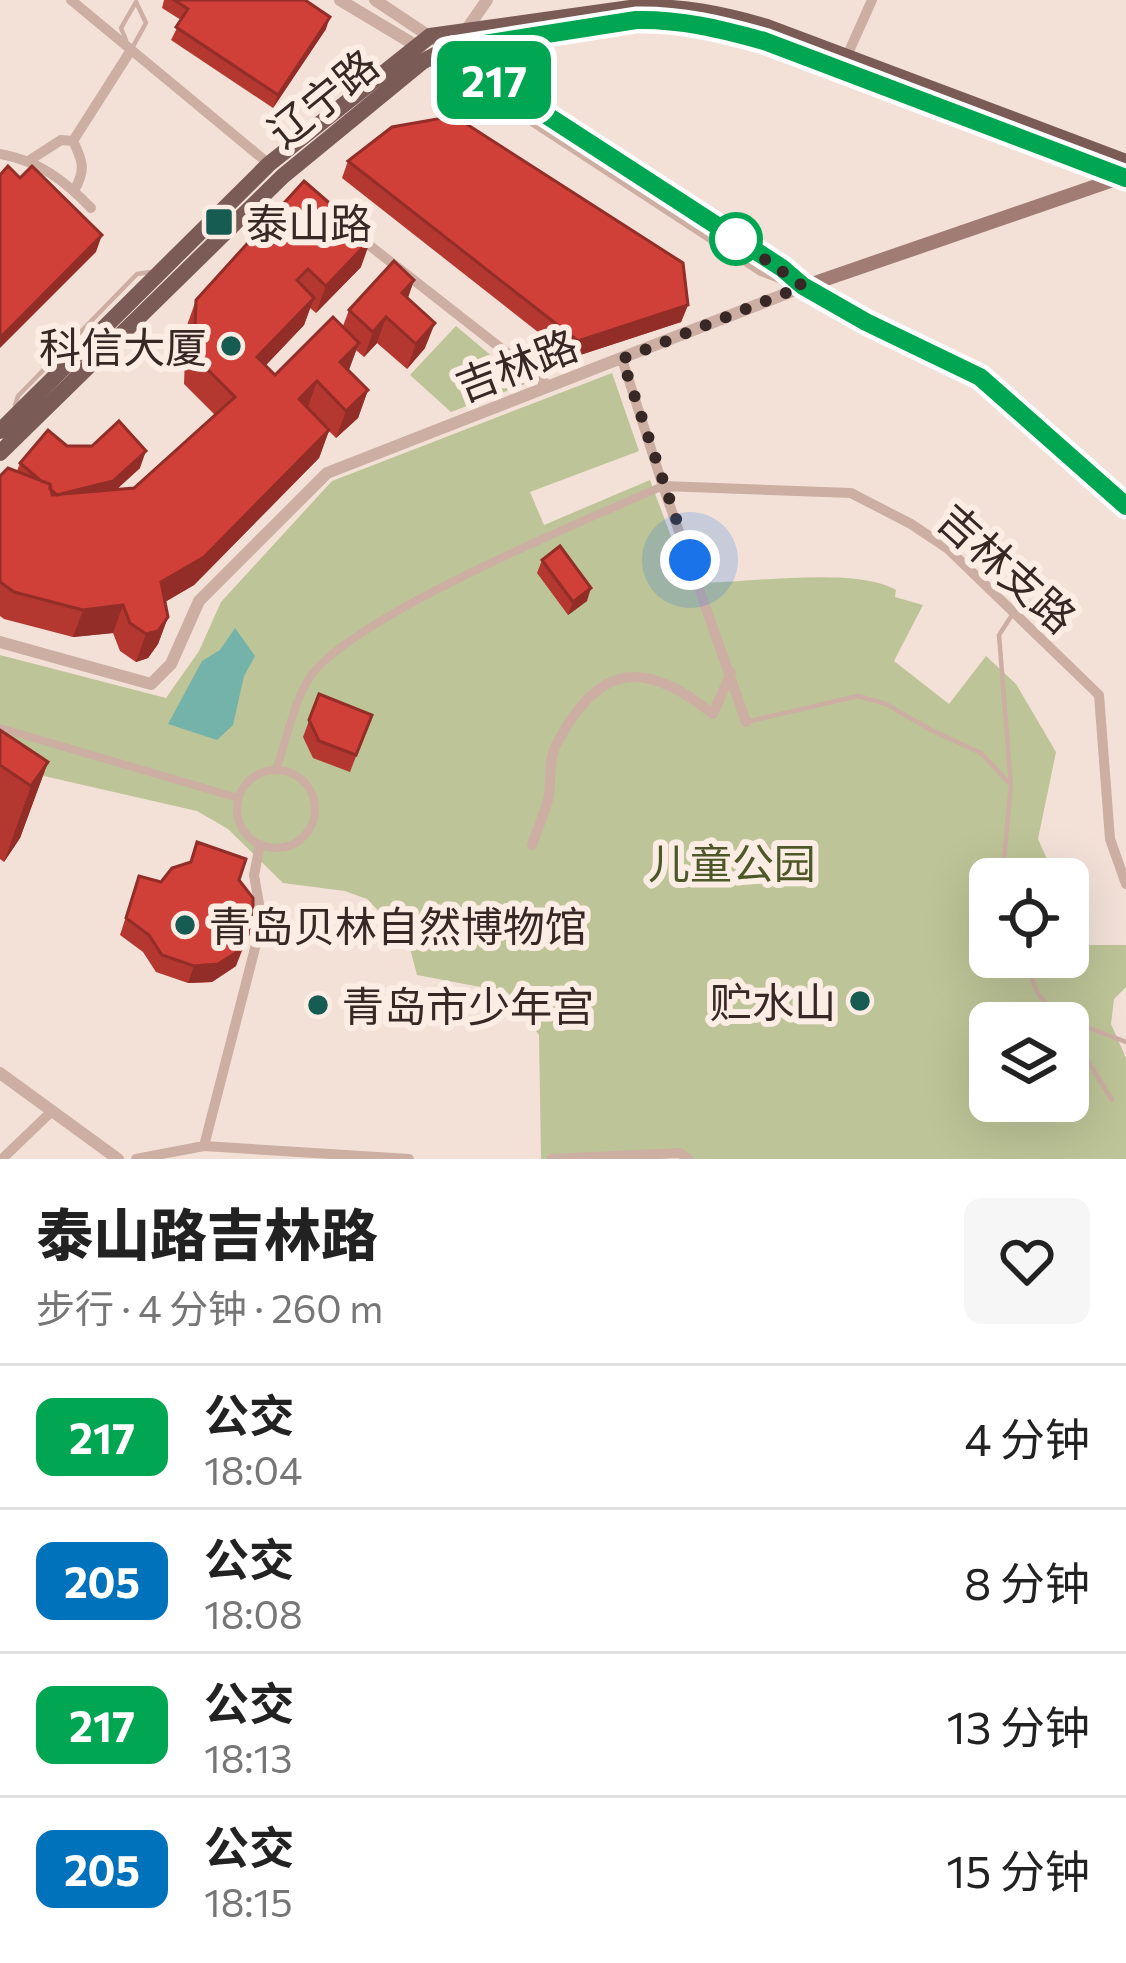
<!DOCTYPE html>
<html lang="zh">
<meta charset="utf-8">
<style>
:root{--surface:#fff;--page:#f6f6f6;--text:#222;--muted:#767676;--line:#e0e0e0}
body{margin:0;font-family:Commissioner,"Noto Sans SC",sans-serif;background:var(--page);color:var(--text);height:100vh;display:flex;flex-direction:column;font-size:45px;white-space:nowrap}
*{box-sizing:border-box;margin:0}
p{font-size:39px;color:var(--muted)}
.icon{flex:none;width:66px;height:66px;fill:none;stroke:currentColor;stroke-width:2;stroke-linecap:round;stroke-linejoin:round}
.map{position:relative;height:1159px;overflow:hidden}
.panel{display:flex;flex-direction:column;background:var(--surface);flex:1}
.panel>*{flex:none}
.badge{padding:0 24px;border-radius:18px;font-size:42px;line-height:78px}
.buttons{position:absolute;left:969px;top:858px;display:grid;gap:24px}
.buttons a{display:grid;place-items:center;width:120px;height:120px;border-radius:18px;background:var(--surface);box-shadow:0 12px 48px #0002;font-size:60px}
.you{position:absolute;width:60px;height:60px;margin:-30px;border:9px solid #fff;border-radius:50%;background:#1a73e8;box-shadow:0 0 0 18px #1a73e833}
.map>.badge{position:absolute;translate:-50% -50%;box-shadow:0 0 0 6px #fff}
.round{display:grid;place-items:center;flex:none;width:126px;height:126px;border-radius:18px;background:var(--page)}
.head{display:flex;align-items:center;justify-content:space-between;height:204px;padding:0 36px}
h1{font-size:57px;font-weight:800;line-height:90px}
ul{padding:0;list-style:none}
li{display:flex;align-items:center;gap:36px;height:144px;padding:0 36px;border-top:3px solid var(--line)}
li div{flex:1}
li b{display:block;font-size:45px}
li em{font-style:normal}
li .badge{min-width:132px;font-weight:700;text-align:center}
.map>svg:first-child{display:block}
.green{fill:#bdc497;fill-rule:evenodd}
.water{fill:#74b3aa}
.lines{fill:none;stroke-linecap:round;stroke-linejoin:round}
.service{stroke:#ccaea3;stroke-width:4.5}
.pedestrian{stroke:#ccaea3;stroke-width:8}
.minor{stroke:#ccaea3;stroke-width:10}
.tertiary{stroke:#ccaea3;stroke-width:12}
.secondary{stroke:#a07c74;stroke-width:14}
.primary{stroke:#7a5b55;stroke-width:16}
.wall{fill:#b43730}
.shaded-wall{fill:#922d27}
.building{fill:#d14038;stroke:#922d27;stroke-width:3}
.line-casing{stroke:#fff;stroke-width:27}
.line{stroke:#00a651;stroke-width:18}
.walk{stroke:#372826;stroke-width:12;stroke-dasharray:0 21.6}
.poi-dot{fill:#175c53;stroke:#fbece4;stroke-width:4.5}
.stop-dot{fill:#fff;stroke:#00a651;stroke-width:6}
.labels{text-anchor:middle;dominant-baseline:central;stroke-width:12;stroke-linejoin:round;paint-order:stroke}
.street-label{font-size:42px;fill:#372826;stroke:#fbece4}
.poi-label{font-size:42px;fill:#372826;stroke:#fbece4;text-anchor:start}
.park-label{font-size:42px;fill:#4e5727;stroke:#fbece4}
</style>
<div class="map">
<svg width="1126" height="1159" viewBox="0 0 1126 1159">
<rect width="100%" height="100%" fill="#f3e1d8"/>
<path class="green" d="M456,326L525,384L451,412L410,375Z
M612,373L639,451L530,492L544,525L650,480L681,563L697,583C746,583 857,566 896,590L895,597L923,605L894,661L949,704L986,656L1016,684L1056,752L1038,839L1056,879H990V957H1068V904L1087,945H1126V987L1114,999L1111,1024L1126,1058V1159H688L680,1153L541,1159L539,1035L507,992L417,975L408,941L367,899L345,891L283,883L228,829L197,811L0,766V655L166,698L199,651L221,602L332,481ZM990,1023H1068V1101H990Z"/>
<path class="water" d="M235,628L255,656L244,676L233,725L217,740L168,724L202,661L220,650Z"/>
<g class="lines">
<path class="service" d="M126,40L121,28L136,2
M131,50L146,23L136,2
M15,405L18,396L137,274L150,272
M746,722L858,696L886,704L931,730L981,753L1011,785L1004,859L1008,879
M1011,785L999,635L1012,615
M1023,957L1038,994L1064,1023
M1060,1017L1126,1042
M1068,1029L1112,1100"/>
<path class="pedestrian" d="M0,728L238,798
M276,770C286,742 292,708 307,682C339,621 590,518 663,486
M237 809a39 39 0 1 1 78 0a39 39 0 1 1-78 0Z"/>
<path class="minor" d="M71,0L269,164
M446,50L796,280
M433,56L761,271L803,287L980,377L1126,506
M846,58L872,0
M73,141L131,50
M0,154C39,161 64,180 91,208
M30,160L61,140L73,141C83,161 86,170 74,191
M360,238L549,386
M622,359L663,486L851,493L911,524L947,548L1099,695L1110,839L1126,884
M663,486L746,722
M532,845C537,830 544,815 548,800C552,783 548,760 556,745C599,662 644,659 713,714L731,672
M204,1146L262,921L254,875L260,845
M2,1159L52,1111
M136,1159L204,1146L409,1159
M551,1159L680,1153L688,1159"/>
<path class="tertiary" d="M340,0L420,48
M375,0L435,40
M464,33L487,0
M0,642L151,684L171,664L199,601L327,473L803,287
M0,1073L118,1159"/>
<path class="secondary" d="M803,287L1122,177"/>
<path class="primary" d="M0,431L269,164L430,36L637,7C683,6 723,14 767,27L1126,162
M0,453L283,176L422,62L446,49L636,20C680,19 721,29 764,41L1126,178"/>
</g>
<path class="wall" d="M164,0H305L326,29L273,108L171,40L181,20L162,8Z
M348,161L688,305L681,322L571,358L342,178Z
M304,181L361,267L316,313L310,308L304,325L266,365L275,375L343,326L349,310L414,280L408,298L425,348L407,369L377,343L364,357L356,350L348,371L368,390L358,418L336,438L329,431L319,458L194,585L165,602L168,617L158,644L148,658L136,662L120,651L113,633L73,637L4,619L0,616V476L17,471L20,463L67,446L140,468L116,490L134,488L215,415L184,384L186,328L196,300Z
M542,560L587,601L568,615L537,573Z
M319,694L372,715L350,772L313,758L303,737Z
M0,730L48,762L20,838L4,862L0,859Z
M139,876L161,882L239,880L236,966L212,982L188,983L156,972L143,952L120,935Z"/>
<path class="shaded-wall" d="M330,17L326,29L273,108L278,95Z
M102,235L96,252L0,348V338Z
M371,239L361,267L316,313L326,286Z
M414,280L405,305L402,293Z
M314,298L304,325L247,385L257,357Z
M688,305L681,322L571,358L578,341Z
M386,317L377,343L364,357L373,332Z
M435,323L425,348L407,369L416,344Z
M359,343L349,370L340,362Z
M317,381L307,409L299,399Z
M368,390L358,418L336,438L346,411Z
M329,430L319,458L194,585L151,610L161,582Z
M146,451L140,468L107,498L59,496Z
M591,588L587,601L568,615L573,602Z
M123,605L113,633L73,637L83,610Z
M168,617L158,644L148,658L136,662L146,634Z
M48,762L20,838L4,862L31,786Z
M253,923L236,966L212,982L188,983L194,966Z"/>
<path class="building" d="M174,0H305L330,17L278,95L176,27L188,9Z
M454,116L683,263L688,305L578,341L348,161L392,127Z
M8,166L20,178L32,166L102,235L0,338V175Z
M304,181L371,239L326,286L308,269L297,280L314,298L257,357L275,375L333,317L359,343L340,362L368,390L346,411L317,381L299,399L329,430L204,557L161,582L168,617L158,631L146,634L130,623L123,605L83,610L14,592L0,582V476L8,468L50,484L52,495L134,488L235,397L194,356L196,300Z
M394,261L414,280L402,293L435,323L416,344L386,317L373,332L349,310Z
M119,421L146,451L113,481L57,495L50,489V484L41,481L20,463L48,430L67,446H92Z
M560,546L591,588L573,602L542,560Z
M319,694L372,715L356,755L319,741L309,720Z
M0,730L48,762L31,786L0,765Z
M197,842L246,859L239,880L253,898V923L242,949L218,964L194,966L162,955L149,935L126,918L139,876L161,882L172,868L191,862Z"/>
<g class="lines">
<g class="line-casing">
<path id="line" d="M1126,178L764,41C721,29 680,19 636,20L446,50L782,268L803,286L866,322L980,377L1126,506"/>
</g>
<use href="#line" class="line"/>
<path class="walk" d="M690,560L622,359L803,286L736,239"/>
</g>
<g class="poi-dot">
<rect x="204" y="207" width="30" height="30" rx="6"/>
<circle cx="231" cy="346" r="12"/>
<circle cx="185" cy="925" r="12"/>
<circle cx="860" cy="1001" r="12"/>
<circle cx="318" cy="1005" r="12"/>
</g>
<circle class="stop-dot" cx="736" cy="239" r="24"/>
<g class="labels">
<g class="street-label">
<text transform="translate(322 97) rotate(-39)">辽宁路</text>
<text transform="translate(516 364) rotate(-21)">吉林路</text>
<text transform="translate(1008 567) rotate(42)">吉林支路</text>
</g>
<g class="poi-label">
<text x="246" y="222">泰山路</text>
<text x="207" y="346" text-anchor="end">科信大厦</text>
<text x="209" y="925">青岛贝林自然博物馆</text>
<text x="836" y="1001" text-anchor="end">贮水山</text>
<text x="342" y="1005">青岛市少年宫</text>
</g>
<g class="park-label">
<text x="732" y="862">儿童公园</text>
</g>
</g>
</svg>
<div class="buttons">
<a><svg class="icon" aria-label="locate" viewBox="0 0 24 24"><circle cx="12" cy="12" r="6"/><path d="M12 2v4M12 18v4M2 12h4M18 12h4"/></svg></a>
<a><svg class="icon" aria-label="layers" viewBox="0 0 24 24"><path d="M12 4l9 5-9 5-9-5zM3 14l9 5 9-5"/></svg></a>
</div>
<div class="you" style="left:690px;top:560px"></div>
<b class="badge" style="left:494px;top:80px;background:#00a651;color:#fff">217</b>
</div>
<section class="panel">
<div class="head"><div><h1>泰山路吉林路</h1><p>步行 · 4 分钟 · 260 m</p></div><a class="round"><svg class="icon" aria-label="heart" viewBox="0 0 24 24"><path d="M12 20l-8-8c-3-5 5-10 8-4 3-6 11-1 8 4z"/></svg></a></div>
<ul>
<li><span class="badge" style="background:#00a651;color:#fff">217</span><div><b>公交</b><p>18:04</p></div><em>4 分钟</em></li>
<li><span class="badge" style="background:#0072bc;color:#fff">205</span><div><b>公交</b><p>18:08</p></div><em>8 分钟</em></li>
<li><span class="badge" style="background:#00a651;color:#fff">217</span><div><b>公交</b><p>18:13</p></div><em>13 分钟</em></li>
<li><span class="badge" style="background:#0072bc;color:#fff">205</span><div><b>公交</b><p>18:15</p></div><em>15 分钟</em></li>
</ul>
</section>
